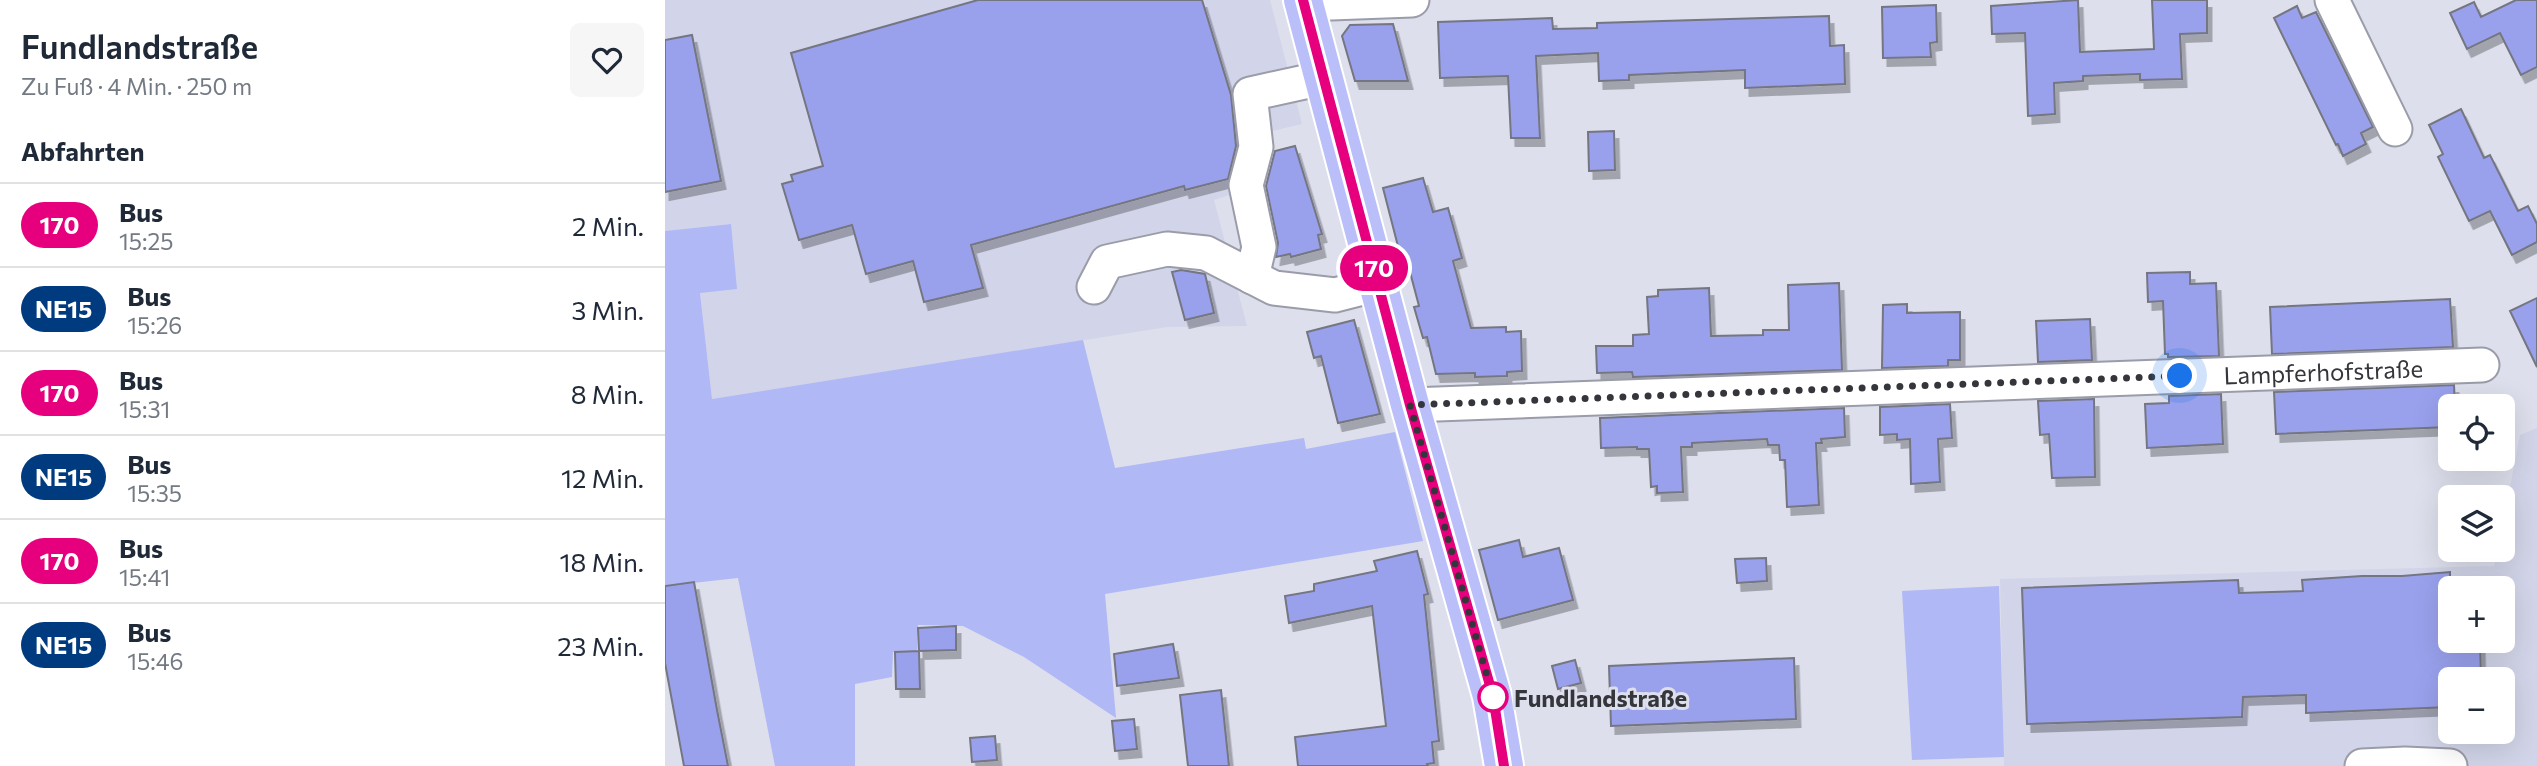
<!DOCTYPE html>
<html lang="de">
<meta charset="utf-8">
<style>
:root{--surface:#fff;--page:#f6f6f7;--text:#1f2937;--muted:#747a83;--line:#e0e1e3}
body{margin:0;font-family:Commissioner,sans-serif;background:var(--page);color:var(--text);height:100vh;display:flex;flex-direction:column;font-size:26px;white-space:nowrap}
*{box-sizing:border-box;margin:0}
p{font-size:23px;color:var(--muted)}
.icon{flex:none;width:38px;height:38px;fill:none;stroke:currentColor;stroke-width:2;stroke-linecap:round;stroke-linejoin:round}
.map{position:relative;flex:1;overflow:hidden}
.panel{display:flex;flex-direction:column;background:var(--surface);width:665px}
.panel>*{flex:none}
.badge{padding:0 14px;border-radius:23px;font-size:24px;line-height:46px}
.controls{position:absolute;left:1773px;top:394px;display:grid;gap:14px}
.controls a{display:grid;place-items:center;width:77px;height:77px;border-radius:10px;background:var(--surface);box-shadow:0 7px 28px #0002;font-size:35px}
.you{position:absolute;width:35px;height:35px;margin:-18px;border:5px solid #fff;border-radius:50%;background:#1a73e8;box-shadow:0 0 0 10px #1a73e833}
.map>.badge{position:absolute;translate:-50% -50%;box-shadow:0 0 0 4px #fff}
h2{padding:0 21px;font-size:26px;line-height:63px}
.round{display:grid;place-items:center;flex:none;width:74px;height:74px;border-radius:10px;background:var(--page)}
.overview{display:flex;align-items:center;justify-content:space-between;height:119px;padding:0 21px}
h1{font-size:33px;font-weight:600;line-height:52px}
ul{padding:0;list-style:none}
li{display:flex;align-items:center;gap:21px;height:84px;padding:0 21px;border-top:2px solid var(--line)}
li div{flex:1}
li b{display:block;font-size:26px}
li em{font-style:normal}
li .badge{min-width:77px;font-weight:700;text-align:center}
main{display:flex;flex:1;min-height:0}
.map>svg:first-child{display:block}
.built{fill:#d2d5e9;fill-rule:evenodd}
.green{fill:#b0b8f5}
.building{fill:#99a1ed;stroke:#747681;stroke-width:2;filter:url(#shadow)}
.lines{fill:none;stroke-linecap:round;stroke-linejoin:round}
.minor-casing{stroke:#9a9ca9;stroke-width:37}
.major-casing{stroke:#fff;stroke-width:42}
.minor{stroke:#fff;stroke-width:33}
.major{stroke:#bbbff9;stroke-width:38}
.line-casing{stroke:#fff;stroke-width:16}
.line{stroke:#e6007e;stroke-width:10}
.walk{stroke:#35363b;stroke-width:7;stroke-dasharray:0 12.6}
.stop-dot{fill:#fff;stroke:#e6007e;stroke-width:3.5}
.labels{text-anchor:middle;dominant-baseline:central;stroke-width:6;stroke-linejoin:round;paint-order:stroke}
.street-label{font-size:24px;fill:#35363b;stroke:#dddfec}
.stop-label{font-size:24px;font-weight:bold;fill:#35363b;stroke:#dddfec;text-anchor:start}
</style>
<main>
<section class="panel">
<div class="overview"><div><h1>Fundlandstraße</h1><p>Zu Fuß · 4 Min. · 250 m</p></div><a class="round"><svg class="icon" aria-label="heart" viewBox="0 0 24 24"><path d="M12 20l-8-8c-3-5 5-10 8-4 3-6 11-1 8 4z"/></svg></a></div>
<h2>Abfahrten</h2>
<ul>
<li><span class="badge" style="background:#e6007e;color:#fff">170</span><div><b>Bus</b><p>15:25</p></div><em>2 Min.</em></li>
<li><span class="badge" style="background:#003b80;color:#fff">NE15</span><div><b>Bus</b><p>15:26</p></div><em>3 Min.</em></li>
<li><span class="badge" style="background:#e6007e;color:#fff">170</span><div><b>Bus</b><p>15:31</p></div><em>8 Min.</em></li>
<li><span class="badge" style="background:#003b80;color:#fff">NE15</span><div><b>Bus</b><p>15:35</p></div><em>12 Min.</em></li>
<li><span class="badge" style="background:#e6007e;color:#fff">170</span><div><b>Bus</b><p>15:41</p></div><em>18 Min.</em></li>
<li><span class="badge" style="background:#003b80;color:#fff">NE15</span><div><b>Bus</b><p>15:46</p></div><em>23 Min.</em></li>
</ul>
</section>
<div class="map">
<svg width="1872" height="766" viewBox="0 0 1872 766">
<defs>
<filter id="shadow"><feDropShadow dx="4.5" dy="8" stdDeviation="0" flood-color="#0004"/></filter>
</defs>
<rect width="100%" height="100%" fill="#dddfec"/>
<path class="built" d="M0,0H605L637,124L590,135L576,191L549,200L582,326L502,327L47,399L35,293L65,224L0,231Z
M1872,428V766H1339L1335,579L1829,566L1833,550H1838V524L1855,435ZM1785,588H1838V640H1785ZM1785,679H1838V732H1785Z"/>
<path class="green" d="M66,224L72,289L35,293L47,399L418,340L450,468L639,438L641,449L730,432L758,541L440,594L451,718L359,657L298,626L253,625L252,651L228,652L227,677L190,684V766H110L73,578L0,586V231Z
M1334,586L1339,757L1247,760L1237,591Z"/>
<path class="building" d="M313,0H537L566,95L571,146L563,179L520,190L519,186L306,245L318,288L259,302L248,261L201,274L187,225L134,240L117,184L128,181L126,175L158,166L126,53Z
M1413,0L1415,52L1489,49L1487,0H1542V33L1515,34L1517,79L1475,80V74L1418,76V81L1389,83L1390,114L1363,116L1360,33L1327,34L1326,6Z
M1851,0H1872V67L1856,75L1835,33L1802,49L1785,13L1809,2L1816,17Z
M1271,5L1272,42L1265,43L1266,57L1218,58L1217,7Z
M1632,6L1637,18L1651,12L1708,127L1696,133L1701,144L1678,156L1673,144L1671,145L1609,18Z
M1164,16L1165,46L1179,45L1180,84L1080,88V70L964,75V80L934,81L933,53L871,56L875,138H846L843,76L775,78L773,22L887,18L888,29L932,28V23Z
M728,24L743,81H690L677,36L685,25Z
M27,35L56,181L0,192V40Z
M1796,109L1819,158L1825,155L1853,211L1863,206L1872,224V242L1847,255L1825,211L1804,221L1773,157L1778,154L1764,125Z
M949,131L950,170L924,171L923,132Z
M630,146L657,234L653,235L656,249L626,257L625,254L611,257L613,243L601,186L610,151Z
M758,178L768,212L783,208L797,258L788,261L806,328L841,327V332L856,331L857,371L842,372V376L810,377V373L771,374L762,337L758,338L749,307L754,306L741,257L736,258L718,188Z
M516,270L540,274L549,313L520,320L507,272Z
M1525,272V284L1551,283L1554,356L1503,357V354H1500L1498,301L1483,302L1482,273Z
M1174,283L1177,370L968,377L967,372L932,373L931,346H968V335L984,334L982,297L993,296V290L1044,288L1046,336L1098,335V330H1124L1123,285Z
M1872,298V367L1845,311Z
M1785,299L1788,347L1607,354L1605,307Z
M1242,304V313L1295,312V360H1283V366L1217,368L1218,305Z
M1425,319L1427,360L1373,362L1371,321Z
M689,320L715,414L673,423L656,356L649,358L642,332Z
M1789,385L1790,406H1785V427L1611,434L1609,392Z
M1556,394L1558,444L1482,448L1480,404L1504,403V396Z
M1429,399L1430,477L1387,478L1384,434L1375,435L1373,401Z
M1285,404L1287,438L1273,439L1275,482L1246,484L1245,439L1232,440V434L1215,435V407Z
M1179,408L1180,437L1156,439L1157,443H1151L1154,505L1122,507L1120,460H1115L1114,445H1103L1102,439L1027,443V447H1016L1018,492L992,493V486L986,487L984,449H972V447L936,448L935,418Z
M854,540L858,557L894,548L908,600L833,620L814,550Z
M752,551L763,594L759,595L774,741L767,742L769,763L762,764L763,766H633L630,737L721,726L707,606L624,623L620,596L649,591V584L712,571L709,561Z
M1101,558L1102,581L1072,583L1070,559Z
M1785,572V640H1815L1816,679H1785V707L1641,713V695L1578,697L1577,717L1362,724L1357,588L1573,580L1574,593L1638,591L1637,580L1697,576H1737Z
M29,582L52,710L63,766H19L0,663V586Z
M291,626V650L254,651L253,628Z
M508,644L514,678L452,686L449,654Z
M254,651L255,689H231L230,652Z
M1129,658L1131,719L946,726L944,666Z
M910,660L916,683L893,689L887,666Z
M556,690L564,766H523L515,695Z
M469,719L472,749L450,751L447,721Z
M330,736L332,760L307,762L305,738Z"/>
<g class="lines">
<g class="minor-casing">
<g id="minor">
<path d="M1667,0L1730,129"/>
<path d="M639,4L747,0"/>
<path d="M587,277L594,247L581,185L591,147L585,94L658,78"/>
<path d="M429,287L442,262L502,249L541,253L609,288L670,295L713,284"/>
<path id="s1" d="M745,405L1817,365"/>
<path d="M1697,766L1740,764L1785,766"/>
</g>
</g>
<g class="major-casing">
<path id="major" d="M638,0L745,405L827,696L839,766"/>
</g>
<use href="#minor" class="minor"/>
<use href="#major" class="major"/>
</g>
<g class="lines">
<g class="line-casing">
<path id="line" d="M638,0L745,405L828,696L839,766"/>
</g>
<use href="#line" class="line"/>
<path class="walk" d="M828,697L745,405L1515,376"/>
</g>
<circle class="stop-dot" cx="828" cy="697" r="14"/>
<g class="labels">
<g class="street-label">
<text stroke="none"><textPath href="#s1" startOffset="914">Lampferhofstraße</textPath></text>
</g>
<g class="stop-label">
<text x="849" y="697">Fundlandstraße</text>
</g>
</g>
</svg>
<div class="controls">
<a><svg class="icon" aria-label="locate" viewBox="0 0 24 24"><circle cx="12" cy="12" r="6"/><path d="M12 2v4M12 18v4M2 12h4M18 12h4"/></svg></a>
<a><svg class="icon" aria-label="layers" viewBox="0 0 24 24"><path d="M12 4l9 5-9 5-9-5zM3 14l9 5 9-5"/></svg></a>
<a>+</a>
<a>−</a>
</div>
<div class="you" style="left:1515px;top:376px"></div>
<b class="badge" style="left:709px;top:268px;background:#e6007e;color:#fff">170</b>
</div>
</main>
